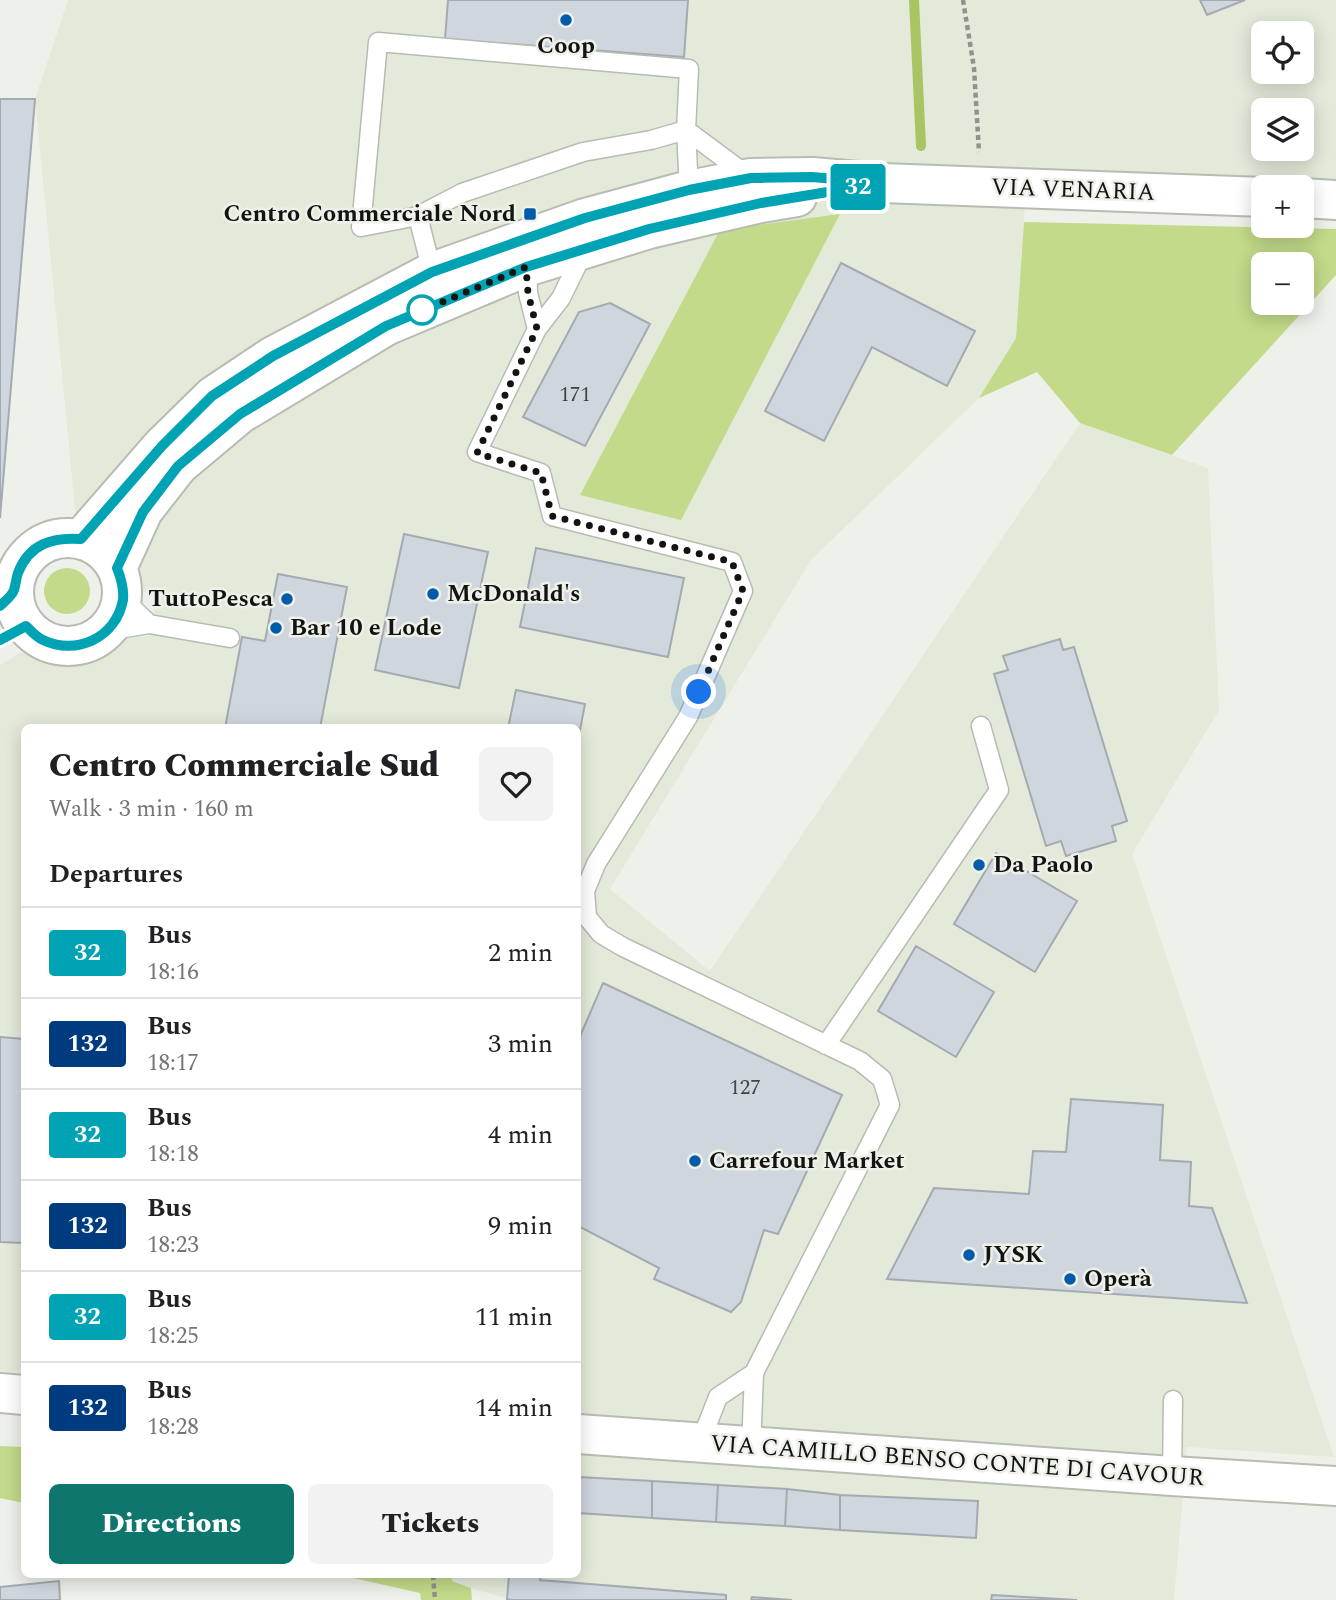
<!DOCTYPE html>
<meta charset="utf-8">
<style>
:root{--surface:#fff;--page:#f2f2f2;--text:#202124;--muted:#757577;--line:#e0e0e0;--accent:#0f766e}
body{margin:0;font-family:Spectral,serif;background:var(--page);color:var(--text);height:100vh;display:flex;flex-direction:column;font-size:26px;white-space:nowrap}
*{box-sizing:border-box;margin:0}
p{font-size:23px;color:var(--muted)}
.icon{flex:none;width:38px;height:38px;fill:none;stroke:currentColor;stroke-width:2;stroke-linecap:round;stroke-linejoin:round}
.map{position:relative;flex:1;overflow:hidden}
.drawer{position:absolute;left:21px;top:724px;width:560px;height:854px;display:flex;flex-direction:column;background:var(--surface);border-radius:10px;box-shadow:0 4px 18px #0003}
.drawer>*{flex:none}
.badge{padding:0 14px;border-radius:5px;font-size:24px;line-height:46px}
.controls{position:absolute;left:1251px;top:21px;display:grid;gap:14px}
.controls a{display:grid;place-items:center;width:63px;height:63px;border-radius:10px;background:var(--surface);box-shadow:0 4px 18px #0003;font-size:35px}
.you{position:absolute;width:35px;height:35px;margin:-18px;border:5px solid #fff;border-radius:50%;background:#1a73e8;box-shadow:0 0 0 10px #1a73e833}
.map>.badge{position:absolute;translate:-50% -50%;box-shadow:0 0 0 4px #fff}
h2{padding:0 28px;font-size:26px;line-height:63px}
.round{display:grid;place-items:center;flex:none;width:74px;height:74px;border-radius:10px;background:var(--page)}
.summary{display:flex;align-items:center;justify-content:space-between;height:119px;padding:0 28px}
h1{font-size:33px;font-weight:800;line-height:52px}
.cta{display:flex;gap:14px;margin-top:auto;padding:14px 28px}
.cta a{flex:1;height:80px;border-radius:10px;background:var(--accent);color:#fff;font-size:28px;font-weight:800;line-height:80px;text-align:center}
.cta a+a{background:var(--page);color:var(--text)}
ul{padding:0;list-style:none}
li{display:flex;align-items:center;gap:21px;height:91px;padding:0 28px;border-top:2px solid var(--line)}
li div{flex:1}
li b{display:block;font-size:26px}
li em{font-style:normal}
li .badge{min-width:77px;font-weight:700;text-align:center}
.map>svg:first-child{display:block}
.built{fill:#e4eada;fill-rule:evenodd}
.green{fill:#c2da89;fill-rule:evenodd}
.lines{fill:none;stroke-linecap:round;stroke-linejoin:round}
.stream{stroke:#aac464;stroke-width:10}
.building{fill:#d0d6de;stroke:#a4aab1;stroke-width:2}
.service-casing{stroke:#b8bbb2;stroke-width:21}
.tertiary-casing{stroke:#b8bbb2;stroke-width:42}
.secondary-casing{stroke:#b8bbb2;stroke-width:42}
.path{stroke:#90928d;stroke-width:4.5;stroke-dasharray:5 3.5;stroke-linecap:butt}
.service{stroke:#fff;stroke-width:18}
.tertiary{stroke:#fff;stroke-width:38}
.secondary{stroke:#fff;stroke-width:38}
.line-casing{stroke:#fff;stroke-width:16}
.line{stroke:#00a3b4;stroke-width:10}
.walk{stroke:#131411;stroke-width:7;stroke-dasharray:0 12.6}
.poi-dot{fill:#025ba9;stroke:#eef1e9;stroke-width:2.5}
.stop-dot{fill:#fff;stroke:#00a3b4;stroke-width:3.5}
.labels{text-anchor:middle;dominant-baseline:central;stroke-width:5;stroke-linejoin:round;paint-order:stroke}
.number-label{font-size:21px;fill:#424444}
.poi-label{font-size:24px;font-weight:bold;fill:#131411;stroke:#eef1e9;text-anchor:start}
.street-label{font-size:24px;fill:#131411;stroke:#eef1e9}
</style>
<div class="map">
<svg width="1336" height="1600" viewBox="0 0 1336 1600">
<rect width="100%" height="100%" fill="#eef1e9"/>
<path class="built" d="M68,0H1336V181L1027,175L1016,338L979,398L811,560L610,889L710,971L1080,423L1208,468L1219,710L1132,854L1334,1457L1187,1447L1174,1600H512L471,1588L452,1580V1575H578V728H24V1373L0,1371V665L28,648L75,652L121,637L149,636L157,598L136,588L130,573L76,518L35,99ZM1264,33H1302V72H1264ZM1264,110H1302V149H1264Z"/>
<path class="green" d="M840,214L681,520L580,495L720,230Z
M1024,222L1336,229V275L1172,455L1080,423L1037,372L979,398L1016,338ZM1264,264H1302V303H1264Z
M44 591a23 23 0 1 1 46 0a23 23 0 1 1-46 0Z
M0,1446L24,1447V1503L0,1498Z
M340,1575H452V1581L471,1588L472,1600H421L420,1593Z"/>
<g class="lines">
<path class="stream" d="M914,0L921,146"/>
</g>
<path class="building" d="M448,0H688L684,57L445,39Z
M1200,0H1245L1207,15Z
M0,99H35L0,518Z
M841,263L975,331L947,386L872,347L824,441L765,411Z
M610,303L650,324L585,446L523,417L579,312Z
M404,534L488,552L459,688L375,670Z
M536,548L684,578L668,657L520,627Z
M278,574L347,587L320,728H225L242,637L265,641Z
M1060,639L1063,650L1074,647L1127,821L1112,826L1116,841L1066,856L1061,841L1046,846L994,674L1008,670L1003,656Z
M516,690L585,704L578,741V728H508Z
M996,853L1077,901L1035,972L954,924Z
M916,946L994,992L956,1057L878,1011Z
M603,983L842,1095L778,1234L764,1230L741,1302L731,1312L654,1279L659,1268L578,1226V1041Z
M0,1037L24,1039V1243L0,1242Z
M1071,1099L1163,1105L1160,1160L1191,1162L1189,1206L1212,1208L1247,1303L887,1279L934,1188L1029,1194L1033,1151L1066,1152Z
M578,1477L652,1481V1518L578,1513Z
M652,1481L718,1485L716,1522L652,1518Z
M718,1485L787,1489L785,1526L716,1522Z
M787,1489L840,1495V1530L785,1526Z
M840,1495L978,1501L976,1538L840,1530Z
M509,1575H541L540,1580L726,1595V1600H512L507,1599Z
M59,1581L60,1600H0V1587Z
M992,1595L1077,1600H991Z
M752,1597L792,1600H751Z"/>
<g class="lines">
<g class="service-casing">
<path id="service" d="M686,130L748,176
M418,216L462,193L583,152L651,140L686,130
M583,253L561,298L537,329L477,452L541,473L552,516L732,562L743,591L688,717L596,864L585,891L587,917L601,934L623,947L860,1061L882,1079L890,1105L754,1373L751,1447
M527,264L528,293L537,329
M433,276L418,216L361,227L378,42L689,69L686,130L689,190
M123,599L149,624
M107,631L149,624L230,638
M826,1045L999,790L981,726
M700,1443L718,1397L754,1373
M1172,1476L1173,1400"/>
</g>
<g class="tertiary-casing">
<path id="tertiary" d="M0,1393L24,1395
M578,1434L1172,1476L1336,1486"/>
</g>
<g class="secondary-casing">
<path id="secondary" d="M1302,198L1336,200
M14 592a54 54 0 1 1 108 0a54 54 0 1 1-108 0Z
M81,539L162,446L213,396L273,356L432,272L585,218L689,190L751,178L812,177L882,183L1264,197
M117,568L143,511L178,466L240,414L386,326L526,267L649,229L761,203L797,197"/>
</g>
<path class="path" d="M963,0L974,68L979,152
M43,656L76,658
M433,1575L435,1600"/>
<use href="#service" class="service"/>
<use href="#tertiary" class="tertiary"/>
<use href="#secondary" class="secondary"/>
</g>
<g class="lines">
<g class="line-casing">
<path id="line" d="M0,606C5,601 12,596 14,590C16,584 16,578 18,573C29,544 52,537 81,539L162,446L212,396L273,356L432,272L585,218L689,190L751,178L812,177L882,183L761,203L649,229L526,267L386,326L240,414L178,466L143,512L117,568C121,578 124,589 123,600C116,638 76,656 43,640C36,637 31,631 26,626L0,640"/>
</g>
<use href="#line" class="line"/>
<path class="walk" d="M422,310L421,311L526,267L528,293L537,329L477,453L541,473L552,516L732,562L743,591L699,692"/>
</g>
<g class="poi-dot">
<circle cx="566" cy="20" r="7"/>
<rect x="523" y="207" width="14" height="14" rx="3.5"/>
<circle cx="433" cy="594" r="7"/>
<circle cx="287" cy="599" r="7"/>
<circle cx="276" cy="628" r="7"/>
<circle cx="979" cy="865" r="7"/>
<circle cx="695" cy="1161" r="7"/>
<circle cx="969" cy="1255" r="7"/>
<circle cx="1070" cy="1279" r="7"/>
</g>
<circle class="stop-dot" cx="422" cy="310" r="14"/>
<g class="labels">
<g class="number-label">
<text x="575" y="395">171</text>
<text x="745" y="1088">127</text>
</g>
<g class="poi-label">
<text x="566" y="46" text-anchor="middle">Coop</text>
<text x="516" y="214" text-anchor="end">Centro Commerciale Nord</text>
<text x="447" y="594">McDonald's</text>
<text x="273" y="599" text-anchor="end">TuttoPesca</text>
<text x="290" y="628">Bar 10 e Lode</text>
<text x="993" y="865">Da Paolo</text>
<text x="709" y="1161">Carrefour Market</text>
<text x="983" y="1255">JYSK</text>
<text x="1084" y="1279">Operà</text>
</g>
<g class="street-label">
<text transform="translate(1073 190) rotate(2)">VIA VENARIA</text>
<text transform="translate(957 1461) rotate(4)">VIA CAMILLO BENSO CONTE DI CAVOUR</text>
</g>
</g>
</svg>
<div class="controls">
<a><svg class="icon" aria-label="locate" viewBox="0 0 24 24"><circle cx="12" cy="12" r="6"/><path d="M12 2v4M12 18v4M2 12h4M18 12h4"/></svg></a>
<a><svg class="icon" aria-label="layers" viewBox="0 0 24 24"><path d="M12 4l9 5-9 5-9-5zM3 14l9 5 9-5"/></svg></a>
<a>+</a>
<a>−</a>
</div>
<div class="you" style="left:699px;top:692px"></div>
<b class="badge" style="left:858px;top:187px;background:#00a3b4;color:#fff">32</b>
<section class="drawer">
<div class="summary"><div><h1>Centro Commerciale Sud</h1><p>Walk · 3 min · 160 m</p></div><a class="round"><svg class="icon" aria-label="heart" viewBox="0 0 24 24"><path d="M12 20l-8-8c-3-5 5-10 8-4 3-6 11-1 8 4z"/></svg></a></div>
<h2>Departures</h2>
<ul>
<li><span class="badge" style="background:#00a3b4;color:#fff">32</span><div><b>Bus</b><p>18:16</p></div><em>2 min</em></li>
<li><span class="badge" style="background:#003b80;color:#fff">132</span><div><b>Bus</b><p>18:17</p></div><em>3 min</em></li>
<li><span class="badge" style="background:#00a3b4;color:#fff">32</span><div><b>Bus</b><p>18:18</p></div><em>4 min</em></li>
<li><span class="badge" style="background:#003b80;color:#fff">132</span><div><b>Bus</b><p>18:23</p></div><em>9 min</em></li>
<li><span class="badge" style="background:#00a3b4;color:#fff">32</span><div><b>Bus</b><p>18:25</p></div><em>11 min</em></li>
<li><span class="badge" style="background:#003b80;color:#fff">132</span><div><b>Bus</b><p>18:28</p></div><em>14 min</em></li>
</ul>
<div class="cta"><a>Directions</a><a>Tickets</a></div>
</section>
</div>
